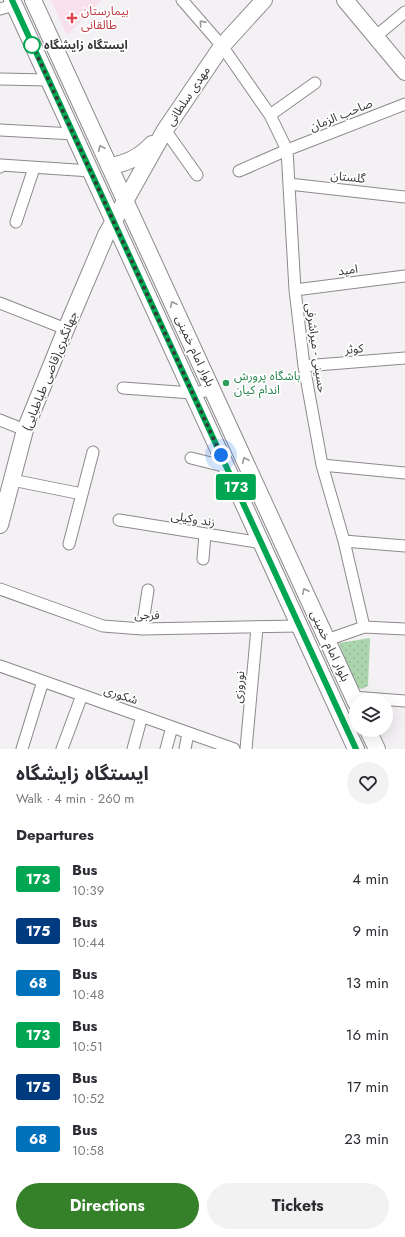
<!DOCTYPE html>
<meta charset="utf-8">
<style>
:root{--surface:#fff;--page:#f2f2f3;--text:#2b2b33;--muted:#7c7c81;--accent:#358129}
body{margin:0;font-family:Jost,"Noto Sans Arabic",sans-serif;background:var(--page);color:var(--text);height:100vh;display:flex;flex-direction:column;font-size:15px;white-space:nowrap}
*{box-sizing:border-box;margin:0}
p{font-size:13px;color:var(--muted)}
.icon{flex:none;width:22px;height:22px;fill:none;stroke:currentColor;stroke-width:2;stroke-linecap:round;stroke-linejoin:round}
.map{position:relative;height:749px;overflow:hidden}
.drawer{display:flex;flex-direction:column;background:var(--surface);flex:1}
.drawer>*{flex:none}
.badge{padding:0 8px;border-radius:3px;font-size:14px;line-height:26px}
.buttons{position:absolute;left:349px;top:693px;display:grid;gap:8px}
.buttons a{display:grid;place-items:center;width:44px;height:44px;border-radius:50%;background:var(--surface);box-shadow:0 4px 16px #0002;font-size:20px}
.you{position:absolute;width:20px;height:20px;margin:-10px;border:3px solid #fff;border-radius:50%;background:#1a73e8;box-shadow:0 0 0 6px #1a73e833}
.map>.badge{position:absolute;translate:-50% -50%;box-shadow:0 0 0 2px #fff}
h2{padding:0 16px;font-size:15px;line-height:36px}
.round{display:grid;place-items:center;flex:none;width:42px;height:42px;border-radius:21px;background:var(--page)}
.headline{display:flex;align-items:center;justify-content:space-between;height:68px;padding:0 16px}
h1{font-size:19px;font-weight:700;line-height:30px}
.action{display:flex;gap:8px;margin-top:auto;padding:8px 16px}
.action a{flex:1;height:46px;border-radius:24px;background:var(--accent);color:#fff;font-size:16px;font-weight:700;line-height:46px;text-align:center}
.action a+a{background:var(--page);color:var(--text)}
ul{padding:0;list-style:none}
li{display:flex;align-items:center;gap:12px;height:52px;padding:0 16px}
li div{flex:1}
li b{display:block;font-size:15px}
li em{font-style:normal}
li .badge{min-width:44px;font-weight:700;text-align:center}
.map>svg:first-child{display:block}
.medical{fill:#f9e1eb}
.park{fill:url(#park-dots)}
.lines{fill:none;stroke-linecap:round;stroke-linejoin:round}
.street-casing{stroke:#8d898d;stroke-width:13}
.secondary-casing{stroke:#8d898d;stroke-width:18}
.street{stroke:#fff;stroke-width:11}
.secondary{stroke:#fff;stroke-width:16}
.oneway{stroke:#9a9a9b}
.line-casing{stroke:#fff;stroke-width:9}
.line{stroke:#00a651;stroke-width:6}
.walk{stroke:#363537;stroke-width:4;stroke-dasharray:0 7.2}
.health-dot{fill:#e0444e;stroke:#fff;stroke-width:1.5}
.stop-dot{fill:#fff;stroke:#00a651;stroke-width:2}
.leisure-dot{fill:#2e9e5b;stroke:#fff;stroke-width:1.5}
.labels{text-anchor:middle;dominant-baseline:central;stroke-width:3.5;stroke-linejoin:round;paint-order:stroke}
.health-label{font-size:12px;fill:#be3a42;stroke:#fff;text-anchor:start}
.stop-label{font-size:12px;font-weight:bold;fill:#363537;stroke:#fff;text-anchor:start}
.street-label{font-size:12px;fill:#363537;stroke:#fff}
.leisure-label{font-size:12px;fill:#27864d;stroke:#fff;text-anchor:start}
</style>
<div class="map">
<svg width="405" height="749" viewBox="0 0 405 749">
<defs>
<pattern id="park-dots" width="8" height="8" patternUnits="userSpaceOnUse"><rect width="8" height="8" fill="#abd6ad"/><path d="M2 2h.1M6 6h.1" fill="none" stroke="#94b895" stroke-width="1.8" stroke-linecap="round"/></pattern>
</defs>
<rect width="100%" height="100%" fill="#f4f1f5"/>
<path class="medical" d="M51,0H102L67,35Z"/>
<path class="park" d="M370,638L368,686L362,689L355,687L339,643Z"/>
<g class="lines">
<g class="street-casing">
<path id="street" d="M182,0L222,46L270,115L287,150L295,290L304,366L322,465L344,541L364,627L327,640
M0,9L14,5
M375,37L405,12
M0,79L48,80
M270,115L315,83
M0,130L74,134
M165,130L197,175
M0,167L1,165L91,171
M239,171L287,150L405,104
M289,184L405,197
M16,222L34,168
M295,290L405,276
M0,303L66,329
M304,366L405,358
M123,388L192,393L212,390
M0,420L25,430
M191,458L227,467
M322,465L405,473
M12,480L82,494
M119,520L262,543
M344,541L405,546
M69,544L93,452
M203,559L205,534
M0,589L103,626L142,629L300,626
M364,627L405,629
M142,629L148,590
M0,666L234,749
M353,697L405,701
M22,749L43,681
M62,749L82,695
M133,749L142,716
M166,749L172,727
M185,749L188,733
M246,749L257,628"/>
</g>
<g class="secondary-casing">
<path id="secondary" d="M12,0L356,749
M33,0L356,703
M345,0L405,72
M109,166C127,164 140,157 152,144
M0,525L25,430L66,329L106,235L165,130L222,46L264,0
M368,730L377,749"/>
</g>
<use href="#street" class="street"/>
<use href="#secondary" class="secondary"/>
</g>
<defs><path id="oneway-chevron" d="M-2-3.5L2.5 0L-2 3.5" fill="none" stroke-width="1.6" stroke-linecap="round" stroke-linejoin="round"/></defs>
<g class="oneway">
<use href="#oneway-chevron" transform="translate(202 23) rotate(-132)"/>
<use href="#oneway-chevron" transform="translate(101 148) rotate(-115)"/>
<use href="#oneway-chevron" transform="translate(173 304) rotate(-115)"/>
<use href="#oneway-chevron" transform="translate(245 460) rotate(-115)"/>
<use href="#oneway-chevron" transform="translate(305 591) rotate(-115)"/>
</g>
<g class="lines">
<g class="line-casing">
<path id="line" d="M12,0L356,749"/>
</g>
<use href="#line" class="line"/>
<path class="walk" d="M32,45L31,42L221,455"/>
</g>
<path class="health-dot" d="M70 12h4v4h4v4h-4v4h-4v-4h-4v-4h4z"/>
<circle class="stop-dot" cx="32" cy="45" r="8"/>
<circle class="leisure-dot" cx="226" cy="383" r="4"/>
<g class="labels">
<g class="health-label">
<text x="81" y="11">بیمارستان<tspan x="81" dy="14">طالقانی</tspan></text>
</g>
<g class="stop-label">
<text x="44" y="45">ایستگاه زایشگاه</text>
</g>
<g class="street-label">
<text transform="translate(188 96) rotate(-56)">مهدی سلطانی</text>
<text transform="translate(341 115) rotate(-22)">صاحب الزمان</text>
<text transform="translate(348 177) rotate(6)">گلستان</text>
<text transform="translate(348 270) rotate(-7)">امید</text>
<text transform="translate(316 348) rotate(82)">حسینی - میراشرفی</text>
<text transform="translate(354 349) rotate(-5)">کوثر</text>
<text transform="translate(195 351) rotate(65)">بلوار امام خمینی</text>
<text transform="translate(50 371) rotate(-68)">جهانگیری(قاضی طباطبایی)</text>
<text transform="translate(193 519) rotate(9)">زند وکیلی</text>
<text transform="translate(147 615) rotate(1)">فرجی</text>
<text transform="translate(330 646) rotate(65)">بلوار امام خمینی</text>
<text transform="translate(239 687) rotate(-85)">نوروزی</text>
<text transform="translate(121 695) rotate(19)">شکوری</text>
</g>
<g class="leisure-label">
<text x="234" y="376">باشگاه پرورش<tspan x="234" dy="14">اندام کیان</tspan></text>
</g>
</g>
</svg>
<div class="buttons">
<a><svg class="icon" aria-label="layers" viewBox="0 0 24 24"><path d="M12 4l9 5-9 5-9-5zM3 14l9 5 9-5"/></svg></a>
</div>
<div class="you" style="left:221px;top:455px"></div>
<b class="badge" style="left:236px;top:487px;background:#00a651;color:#fff">173</b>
</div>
<section class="drawer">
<div class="headline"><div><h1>ایستگاه زایشگاه</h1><p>Walk · 4 min · 260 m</p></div><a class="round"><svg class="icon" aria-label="heart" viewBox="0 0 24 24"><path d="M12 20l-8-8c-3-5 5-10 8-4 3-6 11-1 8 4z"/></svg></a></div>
<h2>Departures</h2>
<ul>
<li><span class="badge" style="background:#00a651;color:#fff">173</span><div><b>Bus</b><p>10:39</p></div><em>4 min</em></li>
<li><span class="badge" style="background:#003b80;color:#fff">175</span><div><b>Bus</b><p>10:44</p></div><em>9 min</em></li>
<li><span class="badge" style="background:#0072bc;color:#fff">68</span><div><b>Bus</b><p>10:48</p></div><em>13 min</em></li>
<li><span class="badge" style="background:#00a651;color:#fff">173</span><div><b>Bus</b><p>10:51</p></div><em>16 min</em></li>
<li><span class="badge" style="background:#003b80;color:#fff">175</span><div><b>Bus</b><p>10:52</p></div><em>17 min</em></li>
<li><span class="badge" style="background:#0072bc;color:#fff">68</span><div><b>Bus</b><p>10:58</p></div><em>23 min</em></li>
</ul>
<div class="action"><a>Directions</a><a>Tickets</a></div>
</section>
